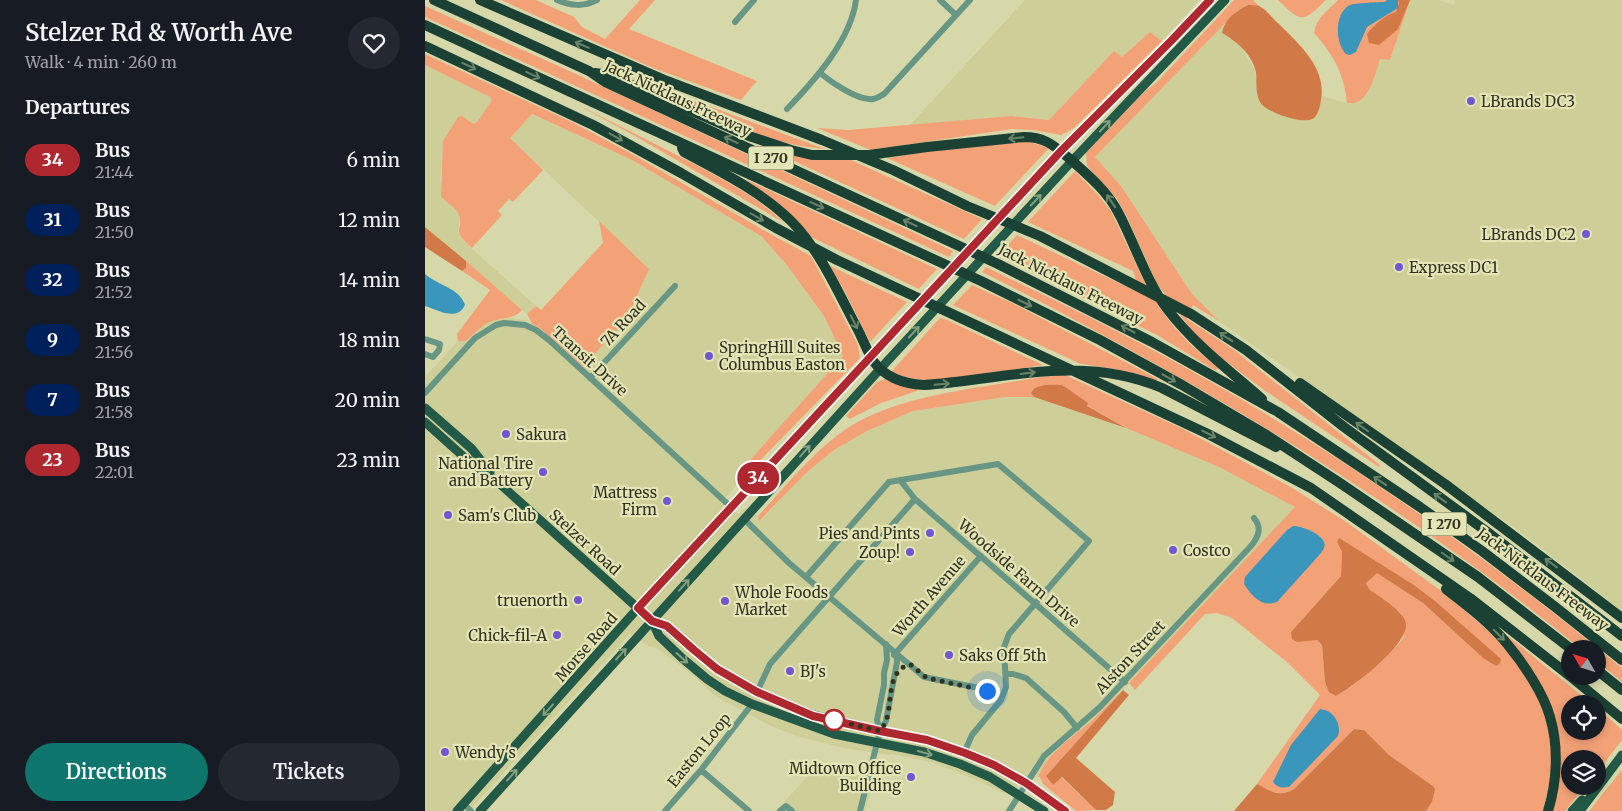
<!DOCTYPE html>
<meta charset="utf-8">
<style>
:root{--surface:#171b24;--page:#242831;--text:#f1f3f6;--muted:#9ea1a6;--accent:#0f766e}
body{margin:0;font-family:Merriweather,serif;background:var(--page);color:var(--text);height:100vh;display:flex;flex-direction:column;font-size:19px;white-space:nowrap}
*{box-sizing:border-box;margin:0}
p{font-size:16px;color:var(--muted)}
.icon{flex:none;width:28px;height:28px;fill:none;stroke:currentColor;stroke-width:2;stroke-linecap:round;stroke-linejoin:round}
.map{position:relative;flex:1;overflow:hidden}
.sheet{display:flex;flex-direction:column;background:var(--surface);width:425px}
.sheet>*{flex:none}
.badge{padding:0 10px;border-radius:16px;font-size:18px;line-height:32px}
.needle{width:32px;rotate:309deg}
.tools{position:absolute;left:1136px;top:640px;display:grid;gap:10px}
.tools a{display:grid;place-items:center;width:45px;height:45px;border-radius:50%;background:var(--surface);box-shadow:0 2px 8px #0003;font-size:25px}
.you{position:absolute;width:25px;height:25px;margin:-12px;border:4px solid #fff;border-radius:50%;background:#1a73e8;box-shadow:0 0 0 8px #1a73e833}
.map>.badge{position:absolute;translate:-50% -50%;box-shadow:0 0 0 2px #fff}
h2{padding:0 25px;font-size:19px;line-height:45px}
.round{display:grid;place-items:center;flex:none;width:52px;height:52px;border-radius:26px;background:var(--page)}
.summary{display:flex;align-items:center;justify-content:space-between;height:85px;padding:0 25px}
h1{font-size:24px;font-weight:600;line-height:38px}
.primary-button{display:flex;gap:10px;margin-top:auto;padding:10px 25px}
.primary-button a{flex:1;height:58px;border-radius:30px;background:var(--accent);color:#fff;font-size:20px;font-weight:600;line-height:58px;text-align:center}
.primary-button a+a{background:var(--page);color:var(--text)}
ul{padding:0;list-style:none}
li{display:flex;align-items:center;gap:15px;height:60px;padding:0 25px}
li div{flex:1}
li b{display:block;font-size:19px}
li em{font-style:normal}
li .badge{min-width:55px;font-weight:700;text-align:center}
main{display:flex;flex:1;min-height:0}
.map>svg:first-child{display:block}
.built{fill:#cece98}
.green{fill:#f3a277;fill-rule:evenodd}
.forest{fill:#d17a48}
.water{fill:#3a96bb}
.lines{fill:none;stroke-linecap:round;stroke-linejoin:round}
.minor{stroke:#679684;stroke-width:6}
.major{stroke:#235947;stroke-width:9}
.highway{stroke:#1a4134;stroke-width:10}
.oneway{stroke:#6b8368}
.oneway2{stroke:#849f7e}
.line-casing{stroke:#fff;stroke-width:11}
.line{stroke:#af272f;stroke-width:8}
.walk{stroke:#32321f;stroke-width:5;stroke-dasharray:0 9}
.poi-dot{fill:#7158d2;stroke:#e4e5b6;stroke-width:2}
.stop-dot{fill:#fff;stroke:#af272f;stroke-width:2.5}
.labels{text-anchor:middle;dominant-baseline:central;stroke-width:4.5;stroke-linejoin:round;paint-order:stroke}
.shield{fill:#e4e5b6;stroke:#67684c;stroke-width:1}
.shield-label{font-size:14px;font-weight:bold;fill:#32321f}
.street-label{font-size:15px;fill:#32321f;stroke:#e4e5b6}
.poi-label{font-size:15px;fill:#32321f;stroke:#e4e5b6;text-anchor:start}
</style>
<main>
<section class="sheet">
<div class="summary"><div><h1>Stelzer Rd &amp; Worth Ave</h1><p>Walk · 4 min · 260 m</p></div><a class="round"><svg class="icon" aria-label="heart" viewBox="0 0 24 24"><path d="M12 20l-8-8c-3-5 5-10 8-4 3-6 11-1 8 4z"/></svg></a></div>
<h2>Departures</h2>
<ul>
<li><span class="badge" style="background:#af272f;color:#fff">34</span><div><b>Bus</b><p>21:44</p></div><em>6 min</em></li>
<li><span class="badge" style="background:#00205b;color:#fff">31</span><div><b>Bus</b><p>21:50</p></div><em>12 min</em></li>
<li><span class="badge" style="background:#00205b;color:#fff">32</span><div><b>Bus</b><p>21:52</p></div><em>14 min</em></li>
<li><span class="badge" style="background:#00205b;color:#fff">9</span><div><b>Bus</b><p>21:56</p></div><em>18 min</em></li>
<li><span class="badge" style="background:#00205b;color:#fff">7</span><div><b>Bus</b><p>21:58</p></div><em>20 min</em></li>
<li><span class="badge" style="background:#af272f;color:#fff">23</span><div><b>Bus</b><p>22:01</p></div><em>23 min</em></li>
</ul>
<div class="primary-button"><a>Directions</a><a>Tickets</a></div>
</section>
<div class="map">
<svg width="1197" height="811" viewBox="0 0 1197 811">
<rect width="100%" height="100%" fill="#d7d8aa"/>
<path class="built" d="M600,0H774L737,41L725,32L697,58L689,51L624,120L586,116L485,125Z
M985,0H1014L1029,5L1030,1L1029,0H1197V611L1098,534L794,321L767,294L696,186L670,157L799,24L797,33L812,41L830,70L835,102L894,111L897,96L925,104L937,99L943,93L955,59L965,60Z
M0,65L42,85L65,97L67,100L52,122L18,141V159L15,180L18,200L29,206L33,212L35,220L33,231L35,238L111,306L102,314L0,227Z
M106,114L207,160L336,236L361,264L399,316L418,356L317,469L322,474L298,500L313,514L319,508L333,516L335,521L381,473L409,450L442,431L488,411L580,397H609L701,428L794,467L871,507L698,690L615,771L613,777L578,793L547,778L505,762L466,754L463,755L419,748L372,736L346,726L290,696L269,676L233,649L221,645L205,634L44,811H0V377L33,341H41L57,327L67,321L86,318L98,320L116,329L158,367L202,318L224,269L85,138Z
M391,767L449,779L440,811H351Z"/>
<path class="green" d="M76,0H111L149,17L157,27L180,39L215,0H230L204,29L332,81L316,100L228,68Z
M809,0H828L834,6L823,5L811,12L670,157L696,186L767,294L794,321L768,305L762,319L809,350L955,465L954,467L839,390L795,357L769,334L731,282L702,217L692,199L662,166L661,153L718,93L732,82Z
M853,0H901C877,24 876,22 853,0Z
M913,0H985L965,60L955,59C950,74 944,107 922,103C919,74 909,55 889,33C891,18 903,10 913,0Z
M0,6L149,73L528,251L524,257L0,17Z
M725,32L737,41L649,128L636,135L608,130L587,129L446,150L392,128L423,130L586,116L624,120L689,51L697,57Z
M0,54L149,123L207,154L342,232L386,256L433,345L435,358L322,474L317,469L418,356L399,316L361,264L336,236L207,160L107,114L85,138L118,170L88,202L84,199L73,211L77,215L47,248C23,228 41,231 33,213C29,205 20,203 16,196L18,141L33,117L37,116L48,124L52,122L67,100L65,97L0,65Z
M202,76L400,149C377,147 355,143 333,134Z
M149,103C189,123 229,143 269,164C301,181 332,197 358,222L212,137Z
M592,141L605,142L624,148L570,206L462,158L509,150Z
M349,149L397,159L426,160L557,219L539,239L347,151Z
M650,171L673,195L686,211L716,275L736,310L749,327L767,346L793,368L791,371L732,335L573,255L592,235L715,293L708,271L603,222Z
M322,180L512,269L494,289L386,237L321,182Z
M174,221L224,269L202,318L158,367L116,329L107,324L102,314L111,306L116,310L178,243Z
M41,261L97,310C88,320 78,317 67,321C57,325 49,334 41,341H33L32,334L65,290L37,271L41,268Z
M403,265L482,302L445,342L418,288L411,279Z
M561,267C621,296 682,325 741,357C902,444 1055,551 1197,668V682L1173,662L1172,649H1156C972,499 768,378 557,272Z
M547,285L591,305L733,379L732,381L690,369L656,364L528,305Z
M515,318L520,319L618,365C576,372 505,391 466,372Z
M638,374L756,428L864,486L920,521L1023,596L1068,635L1093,661L1116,702L1125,734L1127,757L1126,777L1118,811H1001L1007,802L1008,786L964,755L939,730L929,729L869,789C854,798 846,791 832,784L895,695L863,663L807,618L792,613L780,614L710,690L704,683L870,507L794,467L701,428L661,405L663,403L608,389L606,393L609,397H580L488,411L442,431L409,450L381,473L334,521L333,516C356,491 378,464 404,442C444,407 498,397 548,388C578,383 608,378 638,374ZM914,539L989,585L1010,601L1058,658L998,603L952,572L941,583L944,589L977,614L979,637C964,657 933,684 911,696L900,682L897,645L892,640H881L866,632L916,576L917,552L912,542Z
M460,379L492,389V391L456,403L425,419L421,416L452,382Z
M1083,636L1167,704H1145V731H1172L1173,708L1197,730V740L1173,771L1172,759H1145V786H1160L1140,811H1125L1131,728L1081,637Z
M698,690L621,776L636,777L671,810L651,811L618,784L615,777H613C622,753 646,739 664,723C676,712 687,701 698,690Z
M1197,770V811H1164Z"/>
<path class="forest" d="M973,0H985L973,29L954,45L944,43L942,34C949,25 960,15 971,12L974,3Z
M823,5C826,5 831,5 834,6C841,9 848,19 854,24C874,44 902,68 896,100C895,106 894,113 889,118C880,126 840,112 835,102C830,93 832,81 831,72C827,54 811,41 797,33C800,18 810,12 823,5Z
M0,227L41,261V268L37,271L0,247Z
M637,385L663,403L662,406L701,428L609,397L606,393C610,383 628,385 637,385Z
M914,538L989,585L1010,601L1076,659L1075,663L1071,666L1058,658L998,603L952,573L941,583L944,589C953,596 979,611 981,623C984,645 929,686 911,696L904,692L900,682L897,645L892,640L872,642L867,639L866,632L916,576L917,552L912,542Z
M698,690L704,695L651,758L690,792L688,805L681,810H671L637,777L628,785L621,776Z
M929,729L939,730L964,755L1008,786L1010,789L1007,802L1001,811H809L832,784C846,791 854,798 869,789Z"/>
<path class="water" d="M962,0H973V8L942,27L931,52L925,55L921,54C910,43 909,13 925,5C930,3 955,2 960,2Z
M0,274C12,285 35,288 40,305C32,322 13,310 0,306Z
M868,526C877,526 895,533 899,542C901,546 898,550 896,553L852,602C837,608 827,596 819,584L820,577L862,530Z
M895,709C908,710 917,723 913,736L864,787C857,788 853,788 848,782L866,745Z"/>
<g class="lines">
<path class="minor" d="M132,0C146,6 158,7 172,0
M515,0L531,15
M310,22L329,0
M395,73C406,82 433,101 448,99C451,99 455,96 459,94L545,0
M362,109C389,81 426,40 431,0
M0,339L15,344L14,350L8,357L0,354
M165,378L250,286
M0,393L50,338L71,325L79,323L100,325L111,330L124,340L306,507
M475,480L490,499L700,682
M319,519L364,563L499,677L559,689L576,700
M381,577L464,482L573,464L664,541L584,634L579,647L581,687L576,700L547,735L539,753
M469,655L556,556
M582,674H588L601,678L639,712L652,728
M332,692L345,664L490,499
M455,731L461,721L472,662V653
M276,770L324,811
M39,804L46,811
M240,811L276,770L327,704
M355,811L361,806L367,811
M435,811L455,731L452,720L459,685V673L462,660L461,644
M584,811L619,756L675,707L826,546C834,536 837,528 829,518"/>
<path class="major" d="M0,408L47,449L65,472
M0,422L39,457L75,484L227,621L242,627L269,650L292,669L332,692L388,715L455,731L502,740L539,753L569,765L601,783L640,811
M227,621L234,636L257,658L282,679L300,691L327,704L409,734L499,752L535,764L565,777L619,811
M32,811L213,608L636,151L747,40L785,0
M55,811L456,368L647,161L800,0
M1147,811L1157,800
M1155,811L1197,755"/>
<path class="highway" d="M9,0L164,71L180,82L573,264L727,342L853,412L995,507L1057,551L1129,606L1197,660
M55,0L242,81L397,140L468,170L542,206L615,236L766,314L821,350L919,427L1061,531L1197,636
M0,25L556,281L675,340L757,385L840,434L915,483L1053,577L1146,649
M0,46L168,125L256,173L351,228L412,260L783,434L886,488L1045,598L1145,676
M170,73L184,75L324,136L366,150L387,155H444L502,147L599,137C621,137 629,146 645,159C663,175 682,191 693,212C710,244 721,281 743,310C770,345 804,370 837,399
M257,148L259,152C296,172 336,191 367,222C394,249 414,294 432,328C438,339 442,352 449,362C461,378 480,384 499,385C581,379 657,354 737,388L851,447
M875,383L1020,484L1197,618
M1021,589C1042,606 1066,623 1083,645C1098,663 1119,694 1125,717C1134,747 1132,782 1123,811
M1172,670L1197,690
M1145,676L1197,719"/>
</g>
<defs><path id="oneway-shaft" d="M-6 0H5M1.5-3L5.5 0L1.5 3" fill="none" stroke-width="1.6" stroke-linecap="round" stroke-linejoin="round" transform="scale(1.25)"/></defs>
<g class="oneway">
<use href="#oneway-shaft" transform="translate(157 45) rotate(-157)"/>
<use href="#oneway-shaft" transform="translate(44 66) rotate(25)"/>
<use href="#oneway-shaft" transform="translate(108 75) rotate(25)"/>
<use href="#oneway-shaft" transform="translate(191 137) rotate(29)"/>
<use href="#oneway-shaft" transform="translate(591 138) rotate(174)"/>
<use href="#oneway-shaft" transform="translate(306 140) rotate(-155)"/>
<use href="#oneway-shaft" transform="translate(686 201) rotate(-124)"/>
<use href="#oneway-shaft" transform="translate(392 205) rotate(25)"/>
<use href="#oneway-shaft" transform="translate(332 217) rotate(30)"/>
<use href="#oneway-shaft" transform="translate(485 223) rotate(-155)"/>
<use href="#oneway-shaft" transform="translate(600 303) rotate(26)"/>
<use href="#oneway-shaft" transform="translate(429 322) rotate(63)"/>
<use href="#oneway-shaft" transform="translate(703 329) rotate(-152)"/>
<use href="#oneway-shaft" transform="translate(801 337) rotate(-147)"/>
<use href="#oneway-shaft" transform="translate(603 373) rotate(-7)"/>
<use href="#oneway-shaft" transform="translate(744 378) rotate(29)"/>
<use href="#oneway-shaft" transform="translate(517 384) rotate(-5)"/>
<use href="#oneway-shaft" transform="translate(937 427) rotate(-145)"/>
<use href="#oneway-shaft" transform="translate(784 434) rotate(27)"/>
<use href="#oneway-shaft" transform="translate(955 481) rotate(-146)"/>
<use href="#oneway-shaft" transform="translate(1015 498) rotate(-144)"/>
<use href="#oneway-shaft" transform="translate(1023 557) rotate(35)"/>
<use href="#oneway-shaft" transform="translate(1126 563) rotate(-143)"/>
<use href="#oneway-shaft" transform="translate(1074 635) rotate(45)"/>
</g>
<g class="oneway2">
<use href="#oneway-shaft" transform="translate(680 126) rotate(-47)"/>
<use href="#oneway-shaft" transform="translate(611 200) rotate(-47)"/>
<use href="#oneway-shaft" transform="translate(489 332) rotate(-47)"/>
<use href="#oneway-shaft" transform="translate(380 451) rotate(-48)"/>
<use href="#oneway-shaft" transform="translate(259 585) rotate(-48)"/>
<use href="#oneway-shaft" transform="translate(196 654) rotate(-48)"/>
<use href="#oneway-shaft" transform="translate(257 658) rotate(41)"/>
<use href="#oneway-shaft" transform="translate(123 710) rotate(132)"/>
<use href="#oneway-shaft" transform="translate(500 753) rotate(15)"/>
<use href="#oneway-shaft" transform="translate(87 775) rotate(-48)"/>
</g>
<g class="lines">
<g class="line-casing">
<path id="line" d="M640,811L601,783L569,765L540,753L502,740L455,731L388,716L332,692L292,669L269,650L242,626L227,621L213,608L636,151L747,40L785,0"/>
</g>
<use href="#line" class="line"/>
<path class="walk" d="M409,720L455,731C457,728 460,724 461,721C468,701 461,671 485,664L502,678L562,691"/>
</g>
<g class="poi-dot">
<circle cx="1046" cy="101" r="5"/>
<circle cx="1161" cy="234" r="5"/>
<circle cx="974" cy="267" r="5"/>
<circle cx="284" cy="356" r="5"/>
<circle cx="81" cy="434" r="5"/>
<circle cx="118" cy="472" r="5"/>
<circle cx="242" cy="501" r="5"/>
<circle cx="23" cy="515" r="5"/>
<circle cx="505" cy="533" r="5"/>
<circle cx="748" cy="550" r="5"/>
<circle cx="485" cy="552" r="5"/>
<circle cx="153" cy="600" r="5"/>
<circle cx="300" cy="601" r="5"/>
<circle cx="132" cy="635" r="5"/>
<circle cx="524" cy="655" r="5"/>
<circle cx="365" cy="671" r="5"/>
<circle cx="20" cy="752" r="5"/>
<circle cx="486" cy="777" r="5"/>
</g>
<circle class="stop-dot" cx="409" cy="720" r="10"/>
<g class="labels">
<g class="shield">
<rect x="323.5" y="146.5" width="45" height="23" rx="4"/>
<rect x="996.5" y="512.5" width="45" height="23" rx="4"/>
</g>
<g class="shield-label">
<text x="346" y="158">I 270</text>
<text x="1019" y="524">I 270</text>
</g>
<g class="street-label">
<text transform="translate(253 98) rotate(25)">Jack Nicklaus Freeway</text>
<text transform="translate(646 284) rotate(27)">Jack Nicklaus Freeway</text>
<text transform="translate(198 323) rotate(-47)">7A Road</text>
<text transform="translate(165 361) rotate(42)">Transit Drive</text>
<text transform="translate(160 542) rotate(42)">Stelzer Road</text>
<text transform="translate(594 573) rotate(41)">Woodside Farm Drive</text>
<text transform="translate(1118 579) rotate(37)">Jack Nicklaus Freeway</text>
<text transform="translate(504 596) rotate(-49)">Worth Avenue</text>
<text transform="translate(161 647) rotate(-49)">Morse Road</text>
<text transform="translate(705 657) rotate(-47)">Alston Street</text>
<text transform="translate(274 750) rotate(-51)">Easton Loop</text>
</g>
<g class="poi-label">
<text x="1056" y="101">LBrands DC3</text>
<text x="1151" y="234" text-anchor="end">LBrands DC2</text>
<text x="984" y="267">Express DC1</text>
<text x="294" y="347">SpringHill Suites<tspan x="294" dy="17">Columbus Easton</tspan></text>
<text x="91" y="434">Sakura</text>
<text x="108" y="463" text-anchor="end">National Tire<tspan x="108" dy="17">and Battery</tspan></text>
<text x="232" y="492" text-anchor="end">Mattress<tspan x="232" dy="17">Firm</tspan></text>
<text x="33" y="515">Sam's Club</text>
<text x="495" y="533" text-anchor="end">Pies and Pints</text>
<text x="758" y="550">Costco</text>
<text x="475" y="552" text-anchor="end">Zoup!</text>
<text x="310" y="592">Whole Foods<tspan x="310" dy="17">Market</tspan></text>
<text x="143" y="600" text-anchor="end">truenorth</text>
<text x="122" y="635" text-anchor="end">Chick-fil-A</text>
<text x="534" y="655">Saks Off 5th</text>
<text x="375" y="671">BJ's</text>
<text x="30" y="752">Wendy's</text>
<text x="476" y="768" text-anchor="end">Midtown Office<tspan x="476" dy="17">Building</tspan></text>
</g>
</g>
</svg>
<div class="tools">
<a><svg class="needle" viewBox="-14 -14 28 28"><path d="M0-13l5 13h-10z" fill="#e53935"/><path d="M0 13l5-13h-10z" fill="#9ea1a6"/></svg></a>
<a><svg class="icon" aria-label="locate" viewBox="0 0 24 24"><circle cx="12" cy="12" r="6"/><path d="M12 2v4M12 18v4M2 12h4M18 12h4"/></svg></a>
<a><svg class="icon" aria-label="layers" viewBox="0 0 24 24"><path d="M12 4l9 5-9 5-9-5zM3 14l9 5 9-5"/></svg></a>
</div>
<div class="you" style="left:562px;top:691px"></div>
<b class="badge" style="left:333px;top:478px;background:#af272f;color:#fff">34</b>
</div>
</main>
